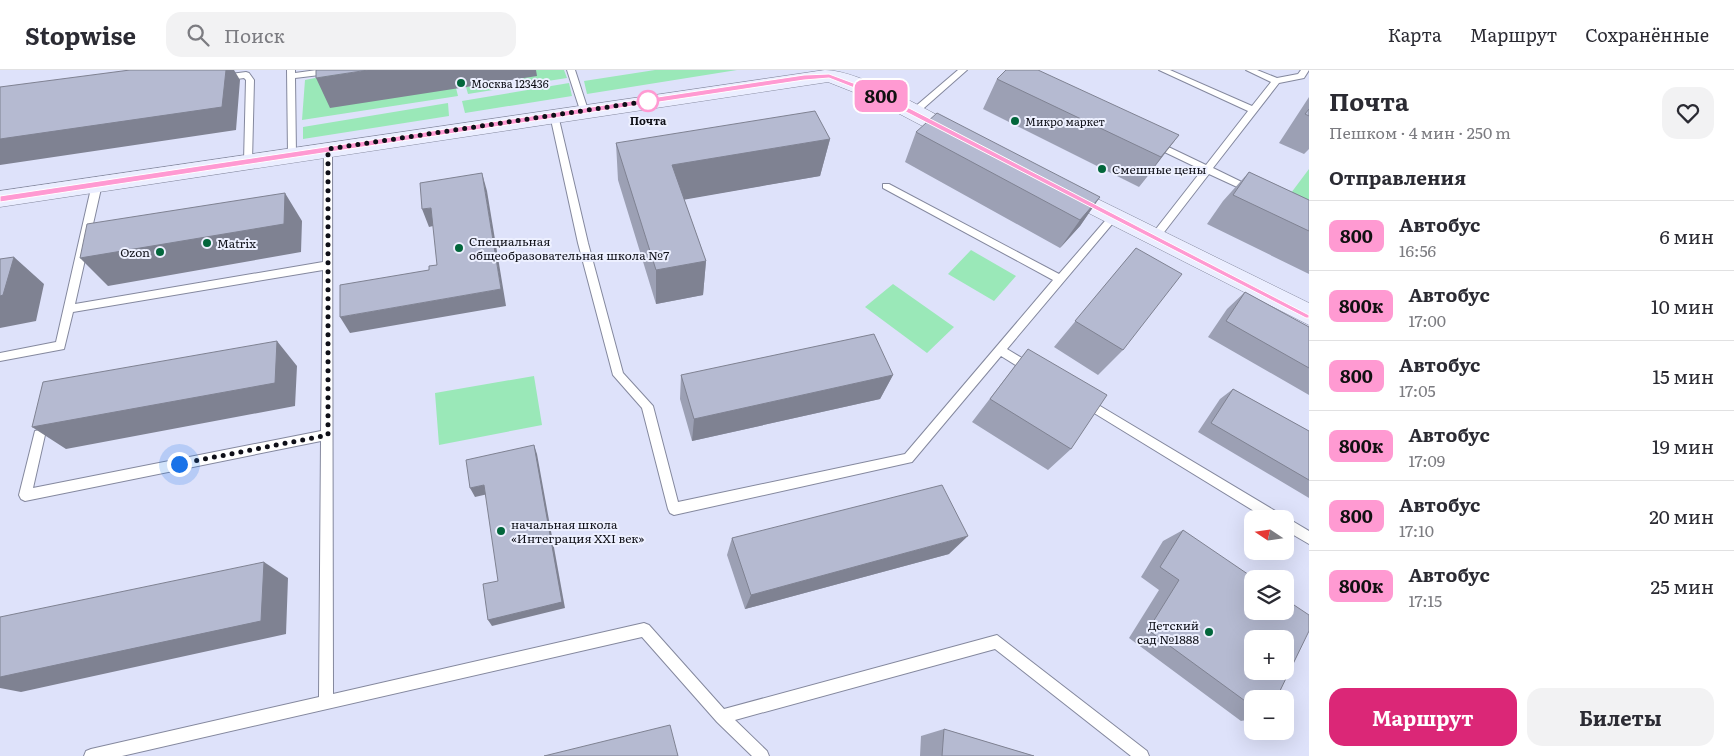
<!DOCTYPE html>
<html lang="ru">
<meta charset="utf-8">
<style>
:root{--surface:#fff;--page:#f2f2f3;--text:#2b2b33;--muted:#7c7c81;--line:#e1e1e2;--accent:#db2777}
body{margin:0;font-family:Literata,serif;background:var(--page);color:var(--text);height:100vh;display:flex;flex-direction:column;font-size:19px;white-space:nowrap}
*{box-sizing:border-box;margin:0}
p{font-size:16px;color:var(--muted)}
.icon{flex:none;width:28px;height:28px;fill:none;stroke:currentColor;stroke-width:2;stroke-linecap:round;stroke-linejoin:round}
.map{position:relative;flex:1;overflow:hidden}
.panel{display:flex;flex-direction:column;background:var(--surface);width:425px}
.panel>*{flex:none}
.badge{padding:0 10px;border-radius:8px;font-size:18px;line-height:32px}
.needle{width:32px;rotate:283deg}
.controls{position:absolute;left:1244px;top:440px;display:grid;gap:10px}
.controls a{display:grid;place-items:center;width:50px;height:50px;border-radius:10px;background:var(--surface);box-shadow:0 5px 20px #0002;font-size:25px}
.you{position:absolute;width:25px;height:25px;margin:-12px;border:4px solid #fff;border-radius:50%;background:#1a73e8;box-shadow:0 0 0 8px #1a73e833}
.map>.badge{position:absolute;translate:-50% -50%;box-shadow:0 0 0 2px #fff}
h2{padding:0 20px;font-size:19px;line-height:45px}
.round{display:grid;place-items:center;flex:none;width:52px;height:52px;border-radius:15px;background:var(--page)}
.head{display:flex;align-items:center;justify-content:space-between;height:85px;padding:0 20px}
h1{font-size:24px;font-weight:700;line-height:38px}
.button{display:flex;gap:10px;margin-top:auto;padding:10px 20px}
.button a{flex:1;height:58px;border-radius:15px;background:var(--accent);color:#fff;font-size:20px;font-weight:700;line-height:58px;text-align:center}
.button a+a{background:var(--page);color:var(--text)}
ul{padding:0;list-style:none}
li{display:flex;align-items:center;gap:15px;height:70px;padding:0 20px;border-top:1px solid var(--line)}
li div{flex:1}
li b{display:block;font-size:19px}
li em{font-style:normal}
li .badge{min-width:55px;font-weight:700;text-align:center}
header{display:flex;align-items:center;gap:30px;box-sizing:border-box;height:70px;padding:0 25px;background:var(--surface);border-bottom:1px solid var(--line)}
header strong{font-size:24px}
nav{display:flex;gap:28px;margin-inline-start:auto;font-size:18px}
.search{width:350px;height:45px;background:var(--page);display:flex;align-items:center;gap:12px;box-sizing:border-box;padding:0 18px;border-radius:15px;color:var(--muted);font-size:19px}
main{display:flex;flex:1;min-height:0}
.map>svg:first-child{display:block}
.green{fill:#9ae8b8}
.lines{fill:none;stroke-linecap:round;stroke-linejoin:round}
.lane-casing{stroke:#84889e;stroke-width:2}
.secondary-casing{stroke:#84889e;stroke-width:1}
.lane{fill:#fff;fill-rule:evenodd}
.secondary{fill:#ebeeff;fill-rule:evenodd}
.wall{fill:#9ca0b4}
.shaded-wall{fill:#7f8292}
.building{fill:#b5bad1;stroke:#7f8292;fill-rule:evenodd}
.line{fill:#ff9ad2;stroke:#fff}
.walk{stroke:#0e0f17;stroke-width:5;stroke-dasharray:0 9}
.poi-dot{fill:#02663b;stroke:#edf0ff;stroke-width:2}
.stop-dot{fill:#fff;stroke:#ff9ad2;stroke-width:2.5}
.labels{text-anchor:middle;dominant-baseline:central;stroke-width:4;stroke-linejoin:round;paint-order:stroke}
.far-poi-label{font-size:11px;fill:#0e0f17;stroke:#edf0ff;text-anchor:start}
.far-stop-label{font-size:11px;font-weight:bold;fill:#0e0f17;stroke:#edf0ff}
.poi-label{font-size:12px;fill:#0e0f17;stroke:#edf0ff;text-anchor:start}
</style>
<header>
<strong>Stopwise</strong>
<div class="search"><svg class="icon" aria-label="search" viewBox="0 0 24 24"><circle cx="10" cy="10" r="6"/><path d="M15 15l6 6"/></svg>Поиск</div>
<nav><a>Карта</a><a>Маршрут</a><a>Сохранённые</a></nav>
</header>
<main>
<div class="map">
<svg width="1309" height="686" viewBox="0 0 1309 686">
<rect width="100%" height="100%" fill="#dee2fa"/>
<path class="green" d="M535,0H564L567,8L522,15L520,8Z
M655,0H737L587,24L584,11Z
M340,3L456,18L458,26L302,50L305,10Z
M510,10L511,17L468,24L466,17Z
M569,13L572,26L465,43L462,31Z
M448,33L449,46L303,69V57Z
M1309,99V142L1285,131Z
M971,180L1016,206L994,231L948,204Z
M893,214L954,257L927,283L865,237Z
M534,306L542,355L439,375L435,323Z"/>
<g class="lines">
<g class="lane-casing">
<path id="lane" d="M287,0H295V3L317,0H340L336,3L295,8L296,85L292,88L288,85Z
M567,0H575L588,40L587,42L584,43L580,40Z
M958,0H967L916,45H910V41Z
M1159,0H1170L1252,36L1271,12L1246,0H1257L1277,8L1298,4L1301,0H1309L1304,8L1279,13L1213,98L1254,118V122H1248L1209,104L1158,170H1152L1150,167L1152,164L1202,100L1152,76V72H1158L1206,95L1248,41Z
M246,2L249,3L254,10L252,91L248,94L244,91L246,10L244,8L223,11L219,8L223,5Z
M554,42L558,45L588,173L623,303L653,336L678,432L905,384L1053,210L883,118V114H889L1059,204L1111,144L1114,143L1119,146L1007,279L1035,296L1036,299L1035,302H1027L1001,286L912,392L674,445L670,443L668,439L642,338L613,305L578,173L550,45Z
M328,76L332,79L333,624L644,553L649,555L724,639L997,565L1147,681L1149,686H1131L995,579L735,650L767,681L769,686H752L717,652L642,567L122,686H84L86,681L91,679L319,627L321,371L25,431L21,429L19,425L35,361L39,360L43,361L45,365L33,418L321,361L323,200L73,242L64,279L0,291V283L56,272L92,114L97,111L102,114L75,234L323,192L324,79Z
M1085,327L1282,445L1284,448L1289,449L1309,461V474L1285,460V449H1267L1081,335L1079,332L1081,329Z"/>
</g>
<g class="secondary-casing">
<path id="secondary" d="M825,0C861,0 937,46 971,63L974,68L971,73L963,75L955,73L871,29L828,12L0,137V121Z
M1061,111L1309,233V255L1053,125L1050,119L1053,113Z"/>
</g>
<use href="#lane" class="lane"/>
<use href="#secondary" class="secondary"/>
</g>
<path class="wall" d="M997,9L1179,65L1139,117L983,39Z
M1309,27V79L1304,84L1279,73Z
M916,62L1100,127L1080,156L1060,178L905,92Z
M830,69L820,106L684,129L706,191L703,225L656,234L618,110L616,73Z
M1249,102L1309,130V204L1207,154L1223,131Z
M1136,178L1123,280L1098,305L1054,277Z
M1245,222L1309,257V325L1208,267L1227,239Z
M1028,279L1071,379L1048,400L972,352Z
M681,305H893L880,329L692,371L680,329Z
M1233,319L1309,361V428L1198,362L1220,329Z
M1183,460L1252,629V649L1241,651L1129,568L1159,520L1141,507L1163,471Z
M732,468L949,484L745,539L727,485Z
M944,659L1034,686H920L921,666Z"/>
<path class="shaded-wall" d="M187,0H234L240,10L236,60L0,95V69Z
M368,0H536L537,6L330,38L316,8Z
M1179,65L1156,95L1139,117L1161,87Z
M830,69L820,106L671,132L672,95Z
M482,103L487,121L506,236L350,263L340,247L501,219Z
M285,123L302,151L301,182L108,216L80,188Z
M1100,127L1080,156L1060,178L1080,150Z
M431,138L437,155L429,157L422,139Z
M14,187L44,214L36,251L0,258V226Z
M706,191L703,225L656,234V200Z
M277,271L297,296L295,336L66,379L32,357Z
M893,305L880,329L692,371L694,349Z
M534,375L537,384L565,538L492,556L488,550Z
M484,415L488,424L475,427L470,418Z
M968,466L949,484L745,539L751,525Z
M264,492L288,508L286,564L21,622L0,618V607Z"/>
<path class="building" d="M130,0H226L222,37L0,69V17Z
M316,0H368L316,8Z
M1006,0H1038L1179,65L1161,87L997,9Z
M1309,39V46L1305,44Z
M815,41L830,69L672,95L706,191L656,200L616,73Z
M937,43L1100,127L1080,150L916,62Z
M1249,102L1309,130V161L1233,125Z
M482,103L501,219L340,247V215L429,200V196L437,195L431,138L422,139L420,113Z
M285,123L284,154L80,188L87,154Z
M1136,178L1182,204L1123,280L1075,251Z
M14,187L3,225L0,226V189Z
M1245,222L1309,257V298L1226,251Z
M874,264L893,305L694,349L681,305Z
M277,271L275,313L32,357L43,312Z
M1028,279L1107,325L1071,379L990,329Z
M1233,319L1309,361V410L1211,353Z
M534,375L562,532L488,550L483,514L498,511L484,415L470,418L466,390Z
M942,415L968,466L751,525L732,468Z
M1183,460L1255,509H1252V541H1285V529L1309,545V561L1276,629H1252V636L1148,560L1179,510L1160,497ZM1252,569H1285V601H1252Z
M264,492L261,551L0,607V547Z
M670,655L678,686H544Z
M944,659L1034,686H942Z"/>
<path class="line" d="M829,4L880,23L1309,245V248H1306L875,26L829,8L804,10L0,132V126L804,5Z"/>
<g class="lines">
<path class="walk" d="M179,394L328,365V79L648,31"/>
</g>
<g class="poi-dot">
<circle cx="461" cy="13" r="5"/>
<circle cx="1015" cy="51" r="5"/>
<circle cx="1102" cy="99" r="5"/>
<circle cx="207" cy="173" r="5"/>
<circle cx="459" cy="178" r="5"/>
<circle cx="160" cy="182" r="5"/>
<circle cx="501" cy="461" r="5"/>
<circle cx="1209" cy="562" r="5"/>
</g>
<circle class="stop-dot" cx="648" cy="31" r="10"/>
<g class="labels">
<g class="far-poi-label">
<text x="471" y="13">Москва 123436</text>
<text x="1025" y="51">Микро маркет</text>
</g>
<g class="far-stop-label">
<text x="648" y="50">Почта</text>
</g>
<g class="poi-label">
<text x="1112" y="99">Смешные цены</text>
<text x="469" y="171">Специальная<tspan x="469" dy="14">общеобразовательная школа №7</tspan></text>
<text x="217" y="173">Matrix</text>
<text x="150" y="182" text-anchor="end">Ozon</text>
<text x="511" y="454">начальная школа<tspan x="511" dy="14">«Интеграция XXI век»</tspan></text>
<text x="1199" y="555" text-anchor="end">Детский<tspan x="1199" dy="14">сад №1888</tspan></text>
</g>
</g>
</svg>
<div class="controls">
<a><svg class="needle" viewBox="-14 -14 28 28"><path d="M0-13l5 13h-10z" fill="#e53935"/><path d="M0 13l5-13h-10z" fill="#7c7c81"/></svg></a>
<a><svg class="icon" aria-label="layers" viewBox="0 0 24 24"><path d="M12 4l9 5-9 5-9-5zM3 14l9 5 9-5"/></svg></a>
<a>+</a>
<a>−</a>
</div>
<div class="you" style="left:179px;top:394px"></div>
<b class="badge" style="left:881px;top:26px;background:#ff9ad2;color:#111">800</b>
</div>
<section class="panel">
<div class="head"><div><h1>Почта</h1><p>Пешком · 4 мин · 250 m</p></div><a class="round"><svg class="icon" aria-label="heart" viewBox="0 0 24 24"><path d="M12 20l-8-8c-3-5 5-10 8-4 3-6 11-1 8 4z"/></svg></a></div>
<h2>Отправления</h2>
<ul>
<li><span class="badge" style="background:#ff9ad2;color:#111">800</span><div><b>Автобус</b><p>16:56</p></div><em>6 мин</em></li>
<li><span class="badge" style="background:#ff9ad2;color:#111">800к</span><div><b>Автобус</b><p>17:00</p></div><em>10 мин</em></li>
<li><span class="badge" style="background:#ff9ad2;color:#111">800</span><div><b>Автобус</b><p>17:05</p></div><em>15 мин</em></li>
<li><span class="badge" style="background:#ff9ad2;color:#111">800к</span><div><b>Автобус</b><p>17:09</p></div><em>19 мин</em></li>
<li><span class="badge" style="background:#ff9ad2;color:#111">800</span><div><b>Автобус</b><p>17:10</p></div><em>20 мин</em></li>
<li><span class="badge" style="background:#ff9ad2;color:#111">800к</span><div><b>Автобус</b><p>17:15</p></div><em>25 мин</em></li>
</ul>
<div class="button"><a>Маршрут</a><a>Билеты</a></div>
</section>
</main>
